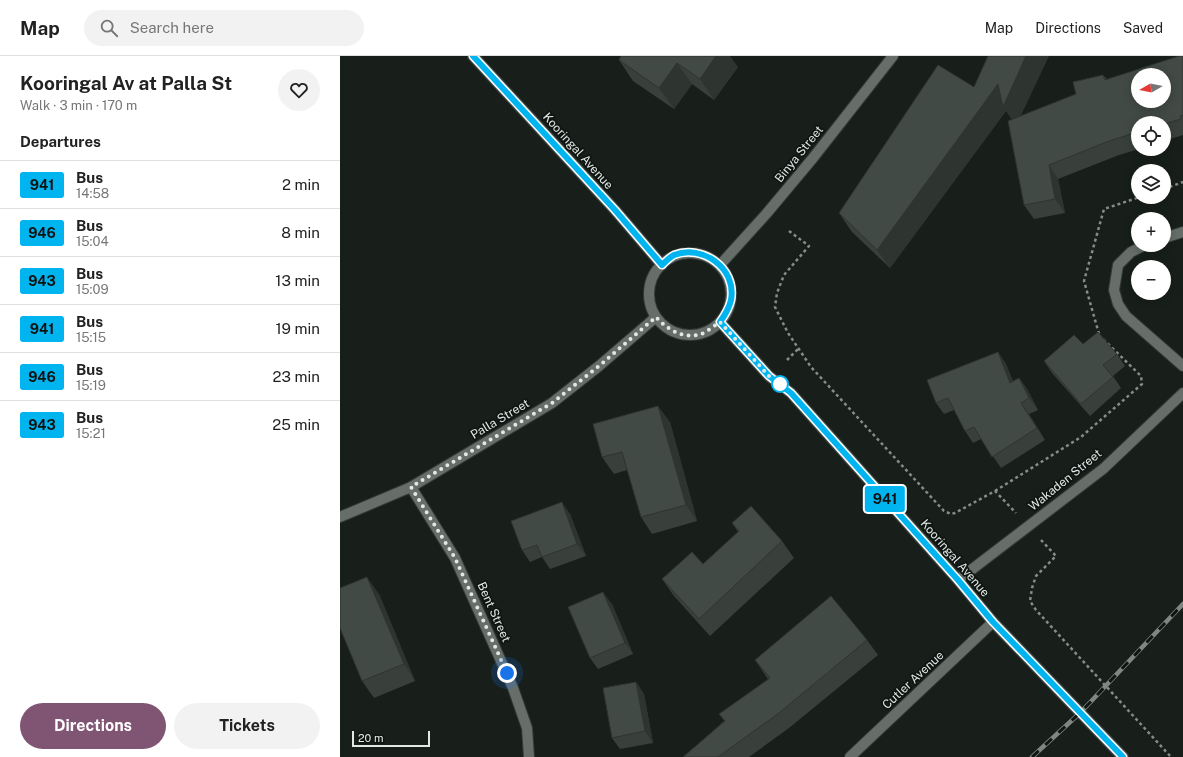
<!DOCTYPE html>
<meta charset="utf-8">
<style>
:root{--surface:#fff;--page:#f2f2f2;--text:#222;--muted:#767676;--line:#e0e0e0;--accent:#805473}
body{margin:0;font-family:"Public Sans",sans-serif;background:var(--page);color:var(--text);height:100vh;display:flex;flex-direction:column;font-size:15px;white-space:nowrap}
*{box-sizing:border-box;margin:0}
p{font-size:13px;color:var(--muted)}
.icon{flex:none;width:22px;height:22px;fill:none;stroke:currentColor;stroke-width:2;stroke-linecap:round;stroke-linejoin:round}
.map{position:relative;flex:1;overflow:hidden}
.drawer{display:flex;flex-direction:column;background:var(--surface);width:340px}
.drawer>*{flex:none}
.badge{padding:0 8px;border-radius:3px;font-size:14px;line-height:26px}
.needle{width:26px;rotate:261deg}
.tools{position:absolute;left:791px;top:12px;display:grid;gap:8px}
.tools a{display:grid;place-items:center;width:40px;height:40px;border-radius:50%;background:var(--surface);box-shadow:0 2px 10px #0003;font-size:20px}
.scale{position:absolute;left:12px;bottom:10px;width:78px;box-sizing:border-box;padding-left:4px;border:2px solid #e3e8e5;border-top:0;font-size:11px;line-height:14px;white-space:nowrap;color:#e3e8e5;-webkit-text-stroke:3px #0f1512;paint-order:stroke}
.you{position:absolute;width:20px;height:20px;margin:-10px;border:3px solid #fff;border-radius:50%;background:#1a73e8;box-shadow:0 0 0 6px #1a73e833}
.map>.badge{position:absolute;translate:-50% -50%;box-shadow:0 0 0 2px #fff}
h2{padding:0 20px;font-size:15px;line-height:36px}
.round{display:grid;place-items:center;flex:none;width:42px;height:42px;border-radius:21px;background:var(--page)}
.headline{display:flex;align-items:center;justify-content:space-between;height:68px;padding:0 20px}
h1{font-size:19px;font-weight:700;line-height:30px}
.button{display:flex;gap:8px;margin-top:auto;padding:8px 20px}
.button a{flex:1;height:46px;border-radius:24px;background:var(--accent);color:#fff;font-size:16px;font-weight:700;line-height:46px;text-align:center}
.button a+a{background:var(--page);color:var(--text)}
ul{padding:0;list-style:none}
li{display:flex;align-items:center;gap:12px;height:48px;padding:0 20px;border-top:1px solid var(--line)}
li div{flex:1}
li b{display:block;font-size:15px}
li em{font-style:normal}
li .badge{min-width:44px;font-weight:700;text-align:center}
header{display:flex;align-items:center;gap:24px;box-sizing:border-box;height:56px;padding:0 20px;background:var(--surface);border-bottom:1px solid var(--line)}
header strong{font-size:19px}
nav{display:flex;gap:22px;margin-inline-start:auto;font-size:14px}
.search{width:280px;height:36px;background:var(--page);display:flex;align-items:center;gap:10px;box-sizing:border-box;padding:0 14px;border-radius:22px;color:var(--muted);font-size:15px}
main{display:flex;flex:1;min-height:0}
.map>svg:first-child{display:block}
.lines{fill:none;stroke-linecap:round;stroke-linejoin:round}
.minor-casing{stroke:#353a37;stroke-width:12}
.tertiary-casing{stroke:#353a37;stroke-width:12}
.path{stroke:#868c89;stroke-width:2.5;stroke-dasharray:3 3;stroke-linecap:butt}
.minor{stroke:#666e69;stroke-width:10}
.tertiary{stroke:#666e69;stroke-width:10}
.rail-casing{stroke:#808683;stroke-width:4.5}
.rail{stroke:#0f1512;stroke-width:3;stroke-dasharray:9;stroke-linecap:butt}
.wall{fill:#39403b}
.shaded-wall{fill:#2e3430}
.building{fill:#424a45;stroke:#2e3430;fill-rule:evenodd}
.line-casing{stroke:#fff;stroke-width:9}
.line{stroke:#00b5ef;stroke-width:6}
.walk{stroke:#e3e8e5;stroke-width:4;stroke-dasharray:0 7.2}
.stop-dot{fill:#fff;stroke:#00b5ef;stroke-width:2}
.labels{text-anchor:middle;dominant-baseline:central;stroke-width:3.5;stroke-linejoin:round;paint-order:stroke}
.street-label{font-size:12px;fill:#e3e8e5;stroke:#0f1512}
</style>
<header>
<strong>Map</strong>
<div class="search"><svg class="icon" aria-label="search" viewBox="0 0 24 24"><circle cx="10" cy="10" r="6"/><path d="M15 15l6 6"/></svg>Search here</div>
<nav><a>Map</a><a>Directions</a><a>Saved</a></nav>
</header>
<main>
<section class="drawer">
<div class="headline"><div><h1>Kooringal Av at Palla St</h1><p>Walk · 3 min · 170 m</p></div><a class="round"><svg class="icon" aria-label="heart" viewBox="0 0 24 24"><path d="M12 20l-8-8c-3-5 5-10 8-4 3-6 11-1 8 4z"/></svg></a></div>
<h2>Departures</h2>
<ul>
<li><span class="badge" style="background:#00b5ef;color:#111">941</span><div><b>Bus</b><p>14:58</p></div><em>2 min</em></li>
<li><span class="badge" style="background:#00b5ef;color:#111">946</span><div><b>Bus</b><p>15:04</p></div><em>8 min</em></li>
<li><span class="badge" style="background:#00b5ef;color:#111">943</span><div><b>Bus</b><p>15:09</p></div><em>13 min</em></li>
<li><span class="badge" style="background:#00b5ef;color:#111">941</span><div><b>Bus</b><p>15:15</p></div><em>19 min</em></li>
<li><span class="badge" style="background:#00b5ef;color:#111">946</span><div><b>Bus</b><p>15:19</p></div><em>23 min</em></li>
<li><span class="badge" style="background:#00b5ef;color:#111">943</span><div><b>Bus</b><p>15:21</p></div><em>25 min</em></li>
</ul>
<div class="button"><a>Directions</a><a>Tickets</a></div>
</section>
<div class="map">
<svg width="843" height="701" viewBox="0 0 843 701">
<rect width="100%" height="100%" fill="#181f1b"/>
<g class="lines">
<g class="minor-casing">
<path id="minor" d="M824,182L843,176
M805,189L791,196L778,209L774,234L778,248L786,260L843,310
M380,209L427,157L473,102L553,0
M71,431L115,502L173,632L187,672L189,701
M510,701L653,566"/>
</g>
<g class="tertiary-casing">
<path id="tertiary" d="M133,0L275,154L322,209
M309 238a41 41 0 1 1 82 0a41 41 0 1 1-82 0Z
M380,266L429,320L451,337L618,524L653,566L783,701
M0,461L71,431L212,347L259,310L316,261
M618,524L763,413L843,337"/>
</g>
<path class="path" d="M824,133L843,126
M449,175L469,190L444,219L437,237L435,251L448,277L471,311L604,455L611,458L615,457L655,435L676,457
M759,278L744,225L764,153L800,141
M447,304L458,293
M655,435L741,381L802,328L801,320L762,282
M701,484L716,500L696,520L692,532L690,545L696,554L831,701"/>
<use href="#minor" class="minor"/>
<use href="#tertiary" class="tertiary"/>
<g class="rail-casing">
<path id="rail" d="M692,701L741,656L843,548"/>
</g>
<use href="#rail" class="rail"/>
</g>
<path class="wall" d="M843,0V79L824,85V67H798V93H799L779,99L718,123L725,157L694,163L684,149L672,63L666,55L550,212L512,176L499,157L634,31L680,60L736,38L763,19L767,23Z
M279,4L398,11L374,44L352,28L334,53L293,25Z
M743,288L777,298L785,310L773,320L781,332L750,360L712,317L704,305Z
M658,296L666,308L673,325L679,322L687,333L698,354L689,358L705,384L661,412L641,383L633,387L625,375L614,354L604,358L596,347Z
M330,366L357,465L312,478L301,461L287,414L274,418L262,401Z
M230,458L246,500L210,513L202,501L190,506L182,494Z
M392,467L442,485L454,502L370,580L334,540L322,523L363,508L398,476Z
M39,538L75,625L34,642L22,625Z
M272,548L293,598L258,613L250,602Z
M527,584L538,599L449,672L409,701H343L384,665L428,623L415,604Z
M296,626L304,638L313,687L280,693L272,682Z"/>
<path class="shaded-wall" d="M376,0H390L398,11L374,44L360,23Z
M686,0H709L676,70L666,55L550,212L537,194L658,28Z
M337,7L352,28L334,53L319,32Z
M709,109L718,123L725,157L715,143Z
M658,296L666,308L678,338L670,327Z
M679,322L687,333L698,354L689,342Z
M681,347L689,358L705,384L697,372Z
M318,350L330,366L357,465L346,449Z
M222,446L230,458L246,500L237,488Z
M27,521L39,538L75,625L64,608Z
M263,536L272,548L293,598L285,587Z
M296,626L304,638L313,687L305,675Z"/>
<path class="building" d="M281,0H376L360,23L337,7L319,32L279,4Z
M648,0H686L663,51L658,28L537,194L499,157L598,9L634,31Z
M839,0H843V59L840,60L841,63L824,68V67H798V76L769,85L709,109L715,143L684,149L668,65L736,38L733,26L763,19L765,24ZM798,19H824V45H798Z
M758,276L777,298L763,309L773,321L741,348L704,305L734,279L743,288Z
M658,296L670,327L679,322L689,342L681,347L697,372L652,401L634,371L625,375L608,342L596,347L587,324Z
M318,350L346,449L301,461L282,396L262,401L253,368Z
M222,446L237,488L202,501L197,489L182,494L171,465Z
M411,450L442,485L359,563L322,523L352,496L363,508L399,475L392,467Z
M27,521L64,608L22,625L0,572V532Z
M263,536L285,587L250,602L228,551Z
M491,540L527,584L439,657L378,701H343L385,665L379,658L430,622L415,604Z
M296,626L305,675L272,682L263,632Z"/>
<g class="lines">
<g class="line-casing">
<path id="line" d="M133,0L275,154L322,209C325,206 330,201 334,199C362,188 397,212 391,244C389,253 385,259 380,266L429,320L451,337L618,524L653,566L783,701"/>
</g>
<use href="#line" class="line"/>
<path class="walk" d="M167,617L115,502L71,431L212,347L259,310L316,261C327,273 343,284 361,278C367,276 374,270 380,266L429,320L440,328"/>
</g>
<circle class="stop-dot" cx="440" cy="328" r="8"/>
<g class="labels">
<g class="street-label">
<text transform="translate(238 95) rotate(48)">Kooringal Avenue</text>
<text transform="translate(459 98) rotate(-51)">Binya Street</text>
<text transform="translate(160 363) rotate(-31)">Palla Street</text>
<text transform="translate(725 424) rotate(-39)">Wakaden Street</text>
<text transform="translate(615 502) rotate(49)">Kooringal Avenue</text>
<text transform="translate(154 556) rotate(66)">Bent Street</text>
<text transform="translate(573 624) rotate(-43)">Cutler Avenue</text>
</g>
</g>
</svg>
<div class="tools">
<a><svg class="needle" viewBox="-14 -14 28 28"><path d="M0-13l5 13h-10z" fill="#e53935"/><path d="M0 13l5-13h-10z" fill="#767676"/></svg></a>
<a><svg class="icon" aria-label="locate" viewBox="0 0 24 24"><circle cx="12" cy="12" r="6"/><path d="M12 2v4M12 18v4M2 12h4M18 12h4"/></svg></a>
<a><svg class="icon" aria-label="layers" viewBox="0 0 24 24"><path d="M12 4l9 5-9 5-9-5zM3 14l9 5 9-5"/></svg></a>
<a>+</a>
<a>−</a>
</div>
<div class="scale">20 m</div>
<div class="you" style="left:167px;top:617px"></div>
<b class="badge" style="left:545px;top:443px;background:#00b5ef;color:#111">941</b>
</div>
</main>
